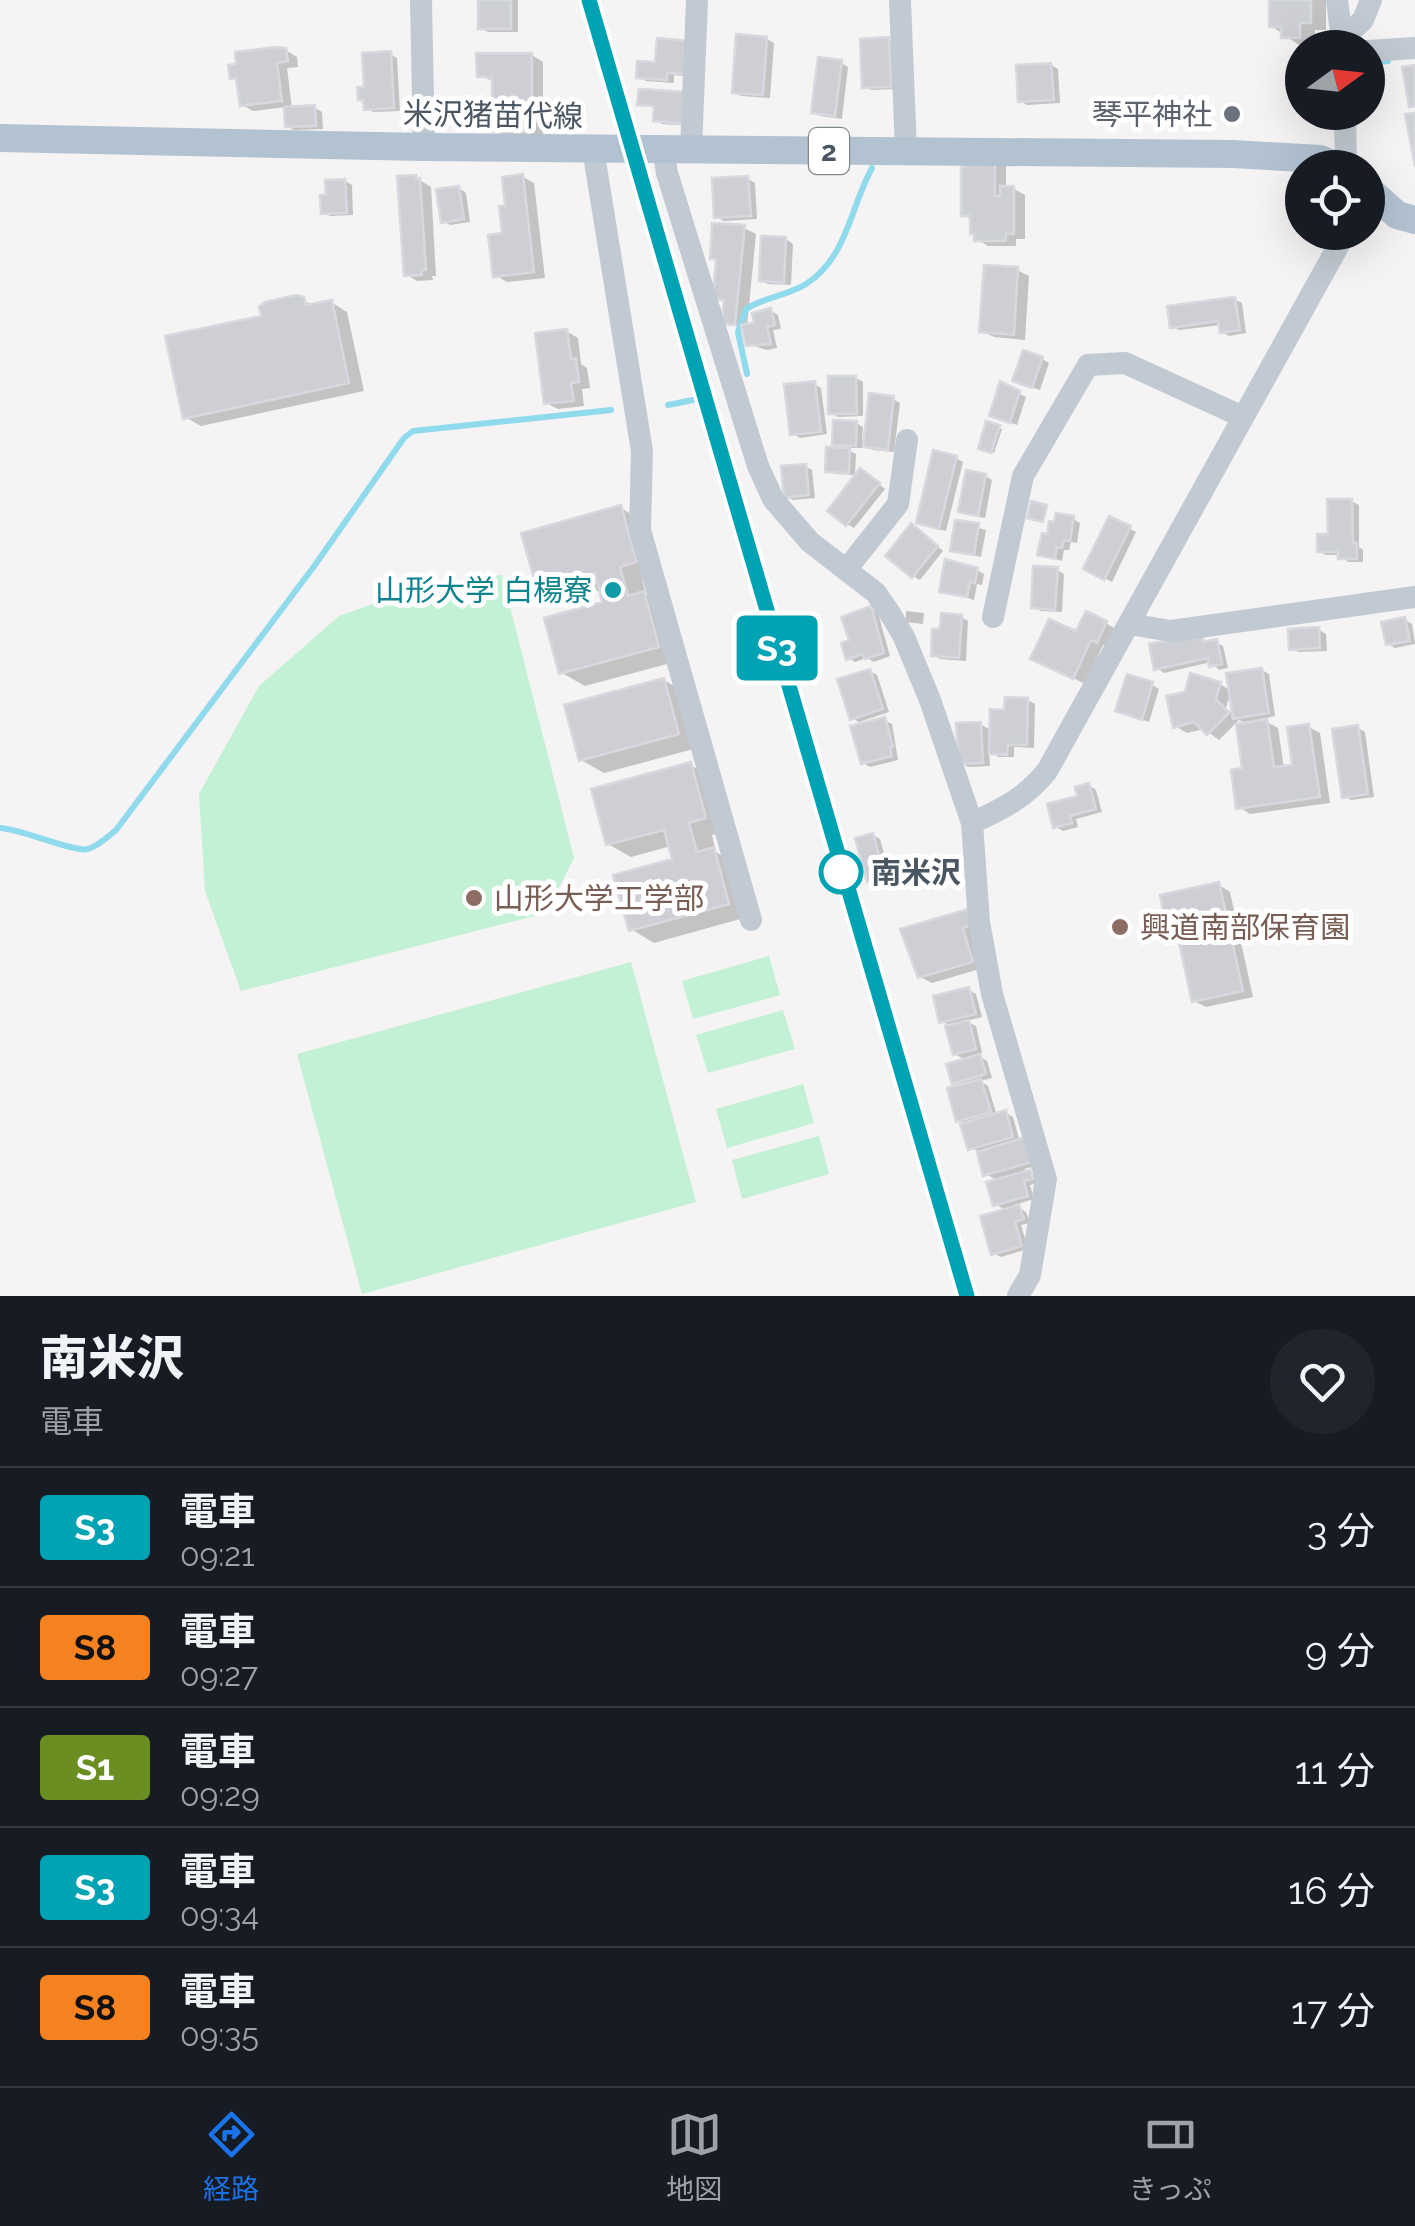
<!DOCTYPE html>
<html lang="ja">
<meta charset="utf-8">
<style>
:root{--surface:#171b24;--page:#20242c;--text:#f1f3f6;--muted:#9ea1a6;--line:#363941;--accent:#1a73e8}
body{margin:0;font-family:Raleway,"Noto Sans JP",sans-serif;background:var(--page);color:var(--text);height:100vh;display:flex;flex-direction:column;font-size:38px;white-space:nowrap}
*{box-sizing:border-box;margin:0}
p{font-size:32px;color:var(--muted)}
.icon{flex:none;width:55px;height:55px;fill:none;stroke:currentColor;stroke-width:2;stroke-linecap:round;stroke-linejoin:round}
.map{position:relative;height:1296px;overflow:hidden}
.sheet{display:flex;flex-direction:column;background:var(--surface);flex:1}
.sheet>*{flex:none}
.badge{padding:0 20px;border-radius:8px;font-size:35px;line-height:65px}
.needle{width:65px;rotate:75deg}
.buttons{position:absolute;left:1285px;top:30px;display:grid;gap:20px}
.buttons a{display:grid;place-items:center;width:100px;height:100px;border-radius:50%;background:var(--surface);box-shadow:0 10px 40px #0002;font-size:50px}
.map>.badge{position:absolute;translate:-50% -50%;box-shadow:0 0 0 5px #fff}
.round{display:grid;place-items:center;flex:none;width:105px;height:105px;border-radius:52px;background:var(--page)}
.headline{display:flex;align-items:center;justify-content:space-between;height:170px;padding:0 40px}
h1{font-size:48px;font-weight:800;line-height:75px}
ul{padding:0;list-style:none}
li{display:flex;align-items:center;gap:30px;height:120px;padding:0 40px;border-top:2px solid var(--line)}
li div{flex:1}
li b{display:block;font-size:38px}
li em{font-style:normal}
li .badge{min-width:110px;font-weight:700;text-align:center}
.menu{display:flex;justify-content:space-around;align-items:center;height:140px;border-top:2px solid var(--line);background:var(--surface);font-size:28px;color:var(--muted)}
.menu a{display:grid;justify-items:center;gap:5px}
.menu .on{color:var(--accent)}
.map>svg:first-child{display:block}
.green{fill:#c3f1d5}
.shadow{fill:#0003;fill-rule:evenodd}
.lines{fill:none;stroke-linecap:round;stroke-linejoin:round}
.stream{stroke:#90daee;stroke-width:6}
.building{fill:#cdcfd5;stroke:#d7d9de;stroke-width:2.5}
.minor{stroke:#c1cad2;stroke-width:22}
.major{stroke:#b3c2d1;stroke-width:28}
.rail-casing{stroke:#b5b8bd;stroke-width:10}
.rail{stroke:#fff;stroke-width:6;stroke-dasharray:19;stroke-linecap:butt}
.line-casing{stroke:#fff;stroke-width:22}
.line{stroke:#00a3b4;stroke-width:15}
.worship-dot{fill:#6b7280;stroke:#fff;stroke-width:4}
.culture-dot{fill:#0f9aa8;stroke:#fff;stroke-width:4}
.stop-dot{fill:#fff;stroke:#00a3b4;stroke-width:5}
.education-dot{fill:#8d6e63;stroke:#fff;stroke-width:4}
.labels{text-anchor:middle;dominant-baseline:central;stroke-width:10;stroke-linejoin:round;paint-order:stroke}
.shield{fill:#fff;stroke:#808990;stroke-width:2.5}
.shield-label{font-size:28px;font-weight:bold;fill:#4a5661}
.worship-label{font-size:30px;fill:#5b616d;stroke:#fff;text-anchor:end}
.street-label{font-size:30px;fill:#4a5661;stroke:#fff}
.culture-label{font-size:30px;fill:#0d838f;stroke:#fff;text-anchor:end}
.stop-label{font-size:30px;font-weight:bold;fill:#4a5661;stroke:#fff;text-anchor:start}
.education-label{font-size:30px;fill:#785e54;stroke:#fff;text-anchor:start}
</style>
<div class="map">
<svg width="1415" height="1296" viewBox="0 0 1415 1296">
<rect width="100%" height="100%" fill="#f5f3f3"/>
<path class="green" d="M502,575L574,858L546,913L241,991L205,891L199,794L259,686L339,616L425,585Z
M769,956L780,995L693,1019L682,981Z
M631,962L696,1202L362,1294L297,1054Z
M783,1010L795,1049L708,1073L696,1035Z
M803,1084L814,1123L727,1148L716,1109Z
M819,1136L829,1174L742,1199L732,1160Z"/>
<path class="shadow" d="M480,0H518V32H488L480,28Z
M1271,0H1326V30H1315V45H1299L1271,26Z
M767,39L774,43L770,98L741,96L734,92Z
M888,40L896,44L897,89L871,90L864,86Z
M285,50L297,57L298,67L287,68L292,109L315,108L322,112L323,129L294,130L287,126L286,107L253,111L242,105L239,81L233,78Z
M390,54L397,58L400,111L373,112L360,99Z
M532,55L543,62V137H506L495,131V82L479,75Z
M841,63L848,67L842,119L820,116L813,112Z
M658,65L693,77L674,75V83L646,81L638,77Z
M1051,65L1058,69L1060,103L1027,105L1020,101Z
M686,95L691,126L662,124L655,120L656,108L640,103Z
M994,160L1006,166V189H1014L1025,195V239H1016V246H988L977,239L972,220L963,214Z
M415,177L431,187L436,276H432L433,280L417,281L406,274Z
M523,177L534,183L545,278L507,282L495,275L508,208Z
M748,179L755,183L757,219L724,221L717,217Z
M345,181L352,185L353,215L330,216L323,212Z
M459,188L466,193L470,222L450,225L443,221Z
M744,228L756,234L747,326L757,324L771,311L778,315L781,329L773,330L777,348L767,350L748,344L745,329L725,322L726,303L716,297L718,261L713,257Z
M786,239L793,244L791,285L768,284L761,280Z
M1017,270L1029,276L1025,340L994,337L982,331Z
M1234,299L1242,303L1246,333L1229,336L1222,332L1221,325L1179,330L1172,326Z
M303,300L314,306L331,302L347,312L364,391L201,426L185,417L264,317Z
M566,331L578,338L581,364L587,368L590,388L582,389L584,406L558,409L546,403Z
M1042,359L1049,363L1040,390L1022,384Z
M856,378L863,382V416L838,417L831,413Z
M814,384L821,388L827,434L800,438L793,433Z
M1001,385L1026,397L1017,425L999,419Z
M893,399L900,403L894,452L873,450L862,444V448H844L856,454L855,475L835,474L827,470L846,450L834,443L856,423L863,427L862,440L867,441Z
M988,424L1002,429L994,453L983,449Z
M956,458L963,462L946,531L926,526L919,522Z
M805,466L812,470L815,498L793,500L786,496Z
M868,475L885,489L854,528L847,524Z
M985,476L992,480L985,518L968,515L961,511Z
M1351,501L1359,505V547L1363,550V562H1348L1341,555H1326L1319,551Z
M621,508L644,522L659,575L642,579L646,595L667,607L682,660L585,686L562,673L605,604L602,590L562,601L539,588Z
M1073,519L1080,523L1077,543L1071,542L1069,550H1064L1062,561L1040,554L1049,537Z
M1110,519L1136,532L1112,582L1086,568Z
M957,522L986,530L981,557L953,550Z
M919,531L943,551L920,580L913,576Z
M977,570L984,574L982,585L977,584L974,600L942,590Z
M1057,570L1064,574L1062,612L1041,611L1034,607Z
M871,609L878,613L890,656L874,662L867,658L855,662L848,658L852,642Z
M906,611L924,613L923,624L906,622Z
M961,617L968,621L966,661L940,659L933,655Z
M1405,620L1412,624L1415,644L1395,648L1388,644Z
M1106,623L1117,630L1109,647L1103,645L1085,684L1045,664L1077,635Z
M1319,630L1326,634L1327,651L1298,652L1291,648Z
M1200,635L1209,644L1216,642L1223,646L1228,668L1219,670L1211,662L1164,673L1157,668Z
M1262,670L1269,674L1275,716L1261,719L1278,728L1284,768L1295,767L1309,727L1320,733L1330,803L1250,814L1239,807L1248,724L1239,720L1219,740L1204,729L1187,733L1175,726L1220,684L1231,691ZM1231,691L1235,716L1226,708Z
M870,671L877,675L889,712L859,722L852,718Z
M664,680L687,694L701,747L604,773L581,760Z
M1152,685L1159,689L1149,722L1125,714Z
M1028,700L1035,704L1034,748L1014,747V757H998L989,751L990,766L968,767L961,763L980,724L992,731L1007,712Z
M884,720L892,724L898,760L870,767L863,763Z
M1358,728L1365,732L1374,797L1351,800L1344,796Z
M690,765L714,778L728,831L712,835L716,852L737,864L751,916L654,943L631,929L675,860L671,846L631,857L608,844Z
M1089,785L1096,790L1102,812L1076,819L1078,827L1063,831L1056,827Z
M873,835L880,839L891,880L876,884L869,880Z
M1219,885L1230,892L1253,997L1206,1007L1194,1001L1181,940L1171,933Z
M967,912L983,968L932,983L920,977Z
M968,990L976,994L982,1017L966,1021L976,1026L982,1053L976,1054L987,1061L992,1078L980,1081L988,1086L997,1116L1006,1113L1013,1117L1020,1142L1038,1165L1024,1169L1037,1177L1038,1183L1030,1185L1034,1199L1014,1205L1026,1212L1030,1223L1021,1225L1028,1249L1001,1257L993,1253L1007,1211L995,1204L998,1181L986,1174L979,1151L970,1148L962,1123L958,1120L962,1087L954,1082L967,1061L955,1054L947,1024L942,1021Z"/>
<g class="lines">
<path class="stream" d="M1369,63L1388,61
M747,374L738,332L746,309C764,297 787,296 806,284C847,258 850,208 872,168
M668,405L693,400
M0,828C22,829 75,853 88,849C98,846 108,837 116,830L315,565L404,438L413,431L611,410"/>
</g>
<path class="building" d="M478,0H511V29H478Z
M1269,0H1311V23H1300V38H1281V27H1269Z
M736,34L767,37L763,95L732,93Z
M889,37L891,87L862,88L860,39Z
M657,38L689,41L687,74L667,73V80L636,78L637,61L655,62Z
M276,47L286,48L288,61L277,63L282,101L240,106L236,78L230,79L228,65L236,64L235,52Z
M391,51L394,108L364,110L363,100H358L357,87H364L362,53Z
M476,53H532V132H492V77H477Z
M818,57L842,60L835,116L811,113Z
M1051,63L1054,100L1018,102L1016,65Z
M1415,65V106L1409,107L1402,67Z
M639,89L687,92L684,124L653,121L654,106L637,105Z
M315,105L316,126L285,127L284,107Z
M1415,113V166L1405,114Z
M965,157H995V196H1000V186H1014V234H1006V241H974V234H970V216H961V167H965Z
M523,174L534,272L493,277L488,235L502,233L499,206H505L502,177Z
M416,175V179L420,178L426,270H422V275L404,276L397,176Z
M748,176L751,216L714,218L712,178Z
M345,179L347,213L321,214L320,195H326L325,180Z
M459,186L464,219L441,223L436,189Z
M712,223L745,225L735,325L722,324L724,300L713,299L716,259H710Z
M761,236L786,237L784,283L759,281Z
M984,265L1018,267L1014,335L979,332Z
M297,295L304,297L306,305L332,300L349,383L183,419L165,336L261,316L259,307L265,302Z
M1235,297L1240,330L1220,333L1218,321L1170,328L1167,306Z
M771,308L775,325L767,327L771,344L746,346L741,325L754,322L752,313Z
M567,329L571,359L576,358L579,382L571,383L574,401L544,404L535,333Z
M1023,350L1043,357L1032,388L1012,381Z
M828,376H856L857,414H828Z
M815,381L821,432L790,435L784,384Z
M1000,381L1020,391L1010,423L989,416Z
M869,393L894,396L888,450L863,447Z
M833,420L857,421L856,446L832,445Z
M986,421L1000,425L991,453L978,449Z
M826,447L850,448L849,473L825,472Z
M933,450L957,456L939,529L916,523Z
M806,464L809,495L784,498L781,466Z
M860,468L880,483L846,526L827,511Z
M966,470L986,474L978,516L958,512Z
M1327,499H1352L1353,543H1357V559H1338V552H1317V534H1328Z
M1031,501L1047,505L1043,522L1027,518Z
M621,505L637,562L620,567L628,596L644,591L659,647L559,674L544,618L602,602L595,573L537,589L521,533Z
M1056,513L1074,516L1070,541L1064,540L1062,548L1057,547L1055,559L1037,555L1042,533L1047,534L1049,521L1054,522Z
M1109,516L1131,526L1104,580L1083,569Z
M955,520L979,523L974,555L950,551Z
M911,523L938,546L912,578L885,556Z
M945,559L978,568L975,583L970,582L967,597L939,592Z
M1033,566L1058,567L1055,610L1031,608Z
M871,606L884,653L865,659L862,654L846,660L841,643L849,640L841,617Z
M1086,611L1107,621L1097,643L1091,640L1073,679L1030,659L1049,619L1076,631Z
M941,613L962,615L959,658L931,656L932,629H940Z
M1405,617L1410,641L1386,645L1381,622Z
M1319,627L1320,648L1289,650L1288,629Z
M1201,633L1203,642L1217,639L1222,664L1209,667L1208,658L1154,670L1149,644Z
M1262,668L1269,713L1233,719L1226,673Z
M870,669L883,709L850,720L837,679Z
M1190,673L1221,682L1216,699L1229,713L1207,735L1194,722L1173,728L1166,696L1185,692Z
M1127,674L1153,682L1142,720L1115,711Z
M664,678L679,734L579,761L564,705Z
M1005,697L1028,698L1027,745H1008L1007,755L989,754L990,709L1004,710Z
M885,717L893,747L890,748L892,756L861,764L850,726Z
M1267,719L1274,767L1292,765L1287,727L1309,724L1320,797L1236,809L1231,770L1242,768L1236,724Z
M981,722L983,763L959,764L956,723Z
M1358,725L1368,794L1342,798L1332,729Z
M691,762L706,818L689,823L697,852L714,847L729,904L629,931L613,875L672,859L664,830L606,845L591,789Z
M1089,783L1096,809L1070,816L1072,823L1053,828L1047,804L1077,796L1075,787Z
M873,833L885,877L867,882L855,838Z
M1219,882L1243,991L1192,1002L1177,933L1168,935L1160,895Z
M968,909L972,925L963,928L973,962L918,978L900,929Z
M969,987L976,1014L939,1023L933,996Z
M969,1020L976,1049L953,1055L945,1026Z
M980,1054L986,1074L952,1084L946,1064Z
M981,1079L991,1112L956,1122L947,1088Z
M1006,1110L1013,1137L968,1150L960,1124Z
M1025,1137L1032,1162L983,1176L977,1152Z
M1030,1170L1033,1179L1024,1181L1028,1196L993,1206L986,1182Z
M1019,1205L1024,1219L1015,1222L1022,1246L991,1255L980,1216Z"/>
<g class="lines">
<path class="minor" d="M421,0L424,147
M900,0L906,151
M1337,0L1343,48
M1342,39L1363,20L1371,0
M1368,51L1415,48
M1345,112L1346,168
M593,149L642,451L640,530L751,920
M663,149L667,173L758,466L773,499L810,542L876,593L891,615L904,637L930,700L972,823L979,922L992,994L1046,1179L1030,1275L1018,1296
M691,150L697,0
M846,570L898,504L907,440
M993,617L1023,476L1088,365L1125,363L1243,417
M1129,624L1171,631L1415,597
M972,823C1003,809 1026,797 1047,771L1346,232"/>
<path class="major" d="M0,138L424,147L1233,154L1320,159L1342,168
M1368,189L1397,215L1415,220"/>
<g class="rail-casing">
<path id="rail" d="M589,0L967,1296"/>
</g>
<use href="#rail" class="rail"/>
</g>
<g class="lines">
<g class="line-casing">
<path id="line" d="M589,0L967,1296"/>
</g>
<use href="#line" class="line"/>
</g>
<circle class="worship-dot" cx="1232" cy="114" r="10"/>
<circle class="culture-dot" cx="613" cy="590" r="10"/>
<circle class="stop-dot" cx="841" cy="872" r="20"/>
<g class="education-dot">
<circle cx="474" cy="898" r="10"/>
<circle cx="1120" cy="927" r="10"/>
</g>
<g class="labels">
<rect class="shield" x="809" y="128" width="40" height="46" rx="8"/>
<g class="shield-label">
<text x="829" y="151">2</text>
</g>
<g class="worship-label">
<text x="1212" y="114">琴平神社</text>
</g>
<g class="street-label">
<text transform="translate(493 115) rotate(1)">米沢猪苗代線</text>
</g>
<g class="culture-label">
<text x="593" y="590">山形大学 白楊寮</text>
</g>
<g class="stop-label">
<text x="871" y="872">南米沢</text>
</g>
<g class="education-label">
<text x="494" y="898">山形大学工学部</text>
<text x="1140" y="927">興道南部保育園</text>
</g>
</g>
</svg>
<div class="buttons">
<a><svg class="needle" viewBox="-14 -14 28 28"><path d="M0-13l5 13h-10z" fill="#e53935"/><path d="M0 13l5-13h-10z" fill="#9ea1a6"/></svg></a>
<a><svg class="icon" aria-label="locate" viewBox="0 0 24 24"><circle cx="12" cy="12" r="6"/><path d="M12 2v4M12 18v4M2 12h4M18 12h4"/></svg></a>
</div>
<b class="badge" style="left:777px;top:648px;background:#00a3b4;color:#fff">S3</b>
</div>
<section class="sheet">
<div class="headline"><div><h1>南米沢</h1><p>電車</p></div><a class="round"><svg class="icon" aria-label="heart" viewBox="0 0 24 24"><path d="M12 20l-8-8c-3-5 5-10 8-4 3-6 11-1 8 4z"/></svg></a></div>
<ul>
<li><span class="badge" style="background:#00a3b4;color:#fff">S3</span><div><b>電車</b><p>09:21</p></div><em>3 分</em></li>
<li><span class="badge" style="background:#f58220;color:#111">S8</span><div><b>電車</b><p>09:27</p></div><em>9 分</em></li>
<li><span class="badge" style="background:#6b8e23;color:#fff">S1</span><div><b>電車</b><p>09:29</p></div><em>11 分</em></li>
<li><span class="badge" style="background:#00a3b4;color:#fff">S3</span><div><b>電車</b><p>09:34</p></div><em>16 分</em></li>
<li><span class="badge" style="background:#f58220;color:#111">S8</span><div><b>電車</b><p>09:35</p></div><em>17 分</em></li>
</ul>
</section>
<nav class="menu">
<a class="on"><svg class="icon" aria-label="directions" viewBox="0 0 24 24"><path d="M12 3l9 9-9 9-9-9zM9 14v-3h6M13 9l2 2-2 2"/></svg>経路</a>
<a><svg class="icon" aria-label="map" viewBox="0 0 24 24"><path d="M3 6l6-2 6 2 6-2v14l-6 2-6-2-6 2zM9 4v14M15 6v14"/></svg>地図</a>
<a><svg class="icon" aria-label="tickets" viewBox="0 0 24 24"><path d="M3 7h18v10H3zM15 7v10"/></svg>きっぷ</a>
</nav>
